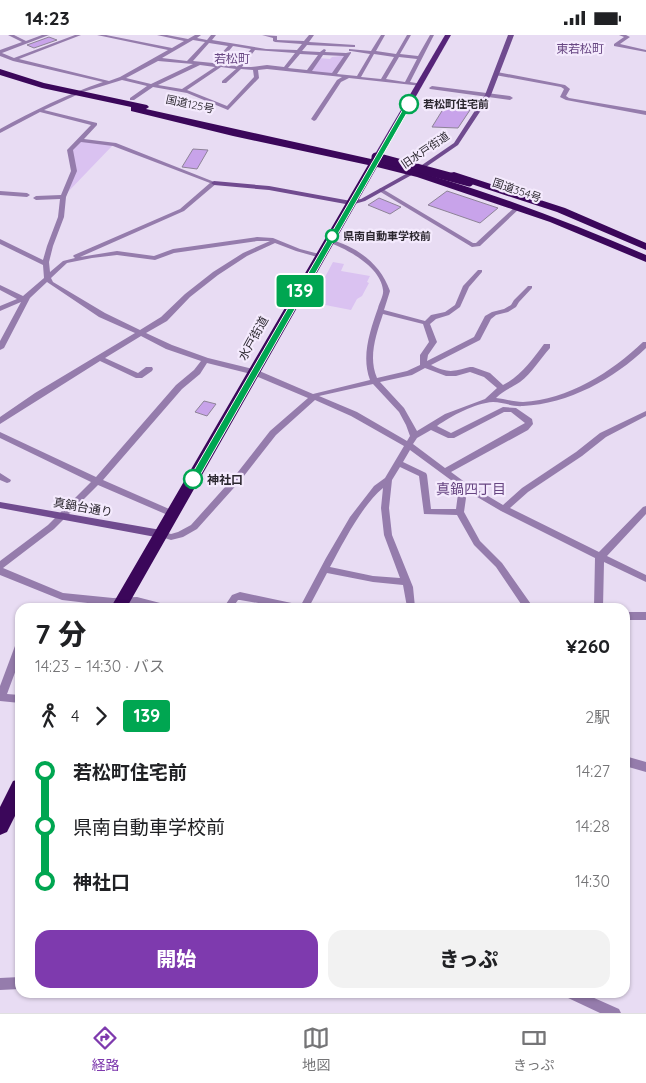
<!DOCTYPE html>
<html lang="ja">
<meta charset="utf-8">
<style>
:root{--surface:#fff;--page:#f2f2f2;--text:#202124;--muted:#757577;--line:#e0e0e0;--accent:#7e3aae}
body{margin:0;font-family:Quicksand,"Noto Sans JP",sans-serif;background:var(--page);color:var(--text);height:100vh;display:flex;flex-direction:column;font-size:19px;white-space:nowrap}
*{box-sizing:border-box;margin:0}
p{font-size:16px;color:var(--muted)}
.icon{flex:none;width:28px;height:28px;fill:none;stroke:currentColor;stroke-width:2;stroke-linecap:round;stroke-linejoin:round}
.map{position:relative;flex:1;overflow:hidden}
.drawer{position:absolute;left:15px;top:568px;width:615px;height:395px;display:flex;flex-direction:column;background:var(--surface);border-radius:15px;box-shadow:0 1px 4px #0004}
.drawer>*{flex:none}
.badge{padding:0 10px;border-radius:4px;font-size:18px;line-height:32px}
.map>.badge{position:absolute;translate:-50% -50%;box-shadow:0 0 0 2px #fff}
.legs{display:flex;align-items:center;gap:8px;height:55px;padding:0 20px;font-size:16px}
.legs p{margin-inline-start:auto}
.summary{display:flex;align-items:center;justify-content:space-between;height:85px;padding:0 20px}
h1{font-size:28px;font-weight:800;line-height:38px}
.button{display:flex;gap:10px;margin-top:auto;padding:10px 20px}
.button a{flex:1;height:58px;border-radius:15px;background:var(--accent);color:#fff;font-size:20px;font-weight:800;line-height:58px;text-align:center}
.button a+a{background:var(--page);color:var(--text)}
ul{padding:0 20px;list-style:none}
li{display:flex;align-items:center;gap:18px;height:55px;font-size:19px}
li i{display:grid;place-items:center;width:8px;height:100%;margin:0 6px;background:currentColor}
li i::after{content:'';width:12px;height:12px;margin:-6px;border:4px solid;border-radius:50%;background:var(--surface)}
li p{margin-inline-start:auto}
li:first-child i{background:linear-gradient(#0000 50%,currentColor 0)}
li:last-child i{background:linear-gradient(currentColor 50%,#0000 0)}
.status{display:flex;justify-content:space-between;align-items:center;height:35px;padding:0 25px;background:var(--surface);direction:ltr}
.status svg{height:14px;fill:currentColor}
.menu{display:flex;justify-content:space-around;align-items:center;height:70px;border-top:1px solid var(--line);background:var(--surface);font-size:14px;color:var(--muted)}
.menu a{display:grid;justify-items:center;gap:2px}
.menu .on{color:var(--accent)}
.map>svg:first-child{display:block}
.green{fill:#dac2f1}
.building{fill:#c8a3ea;stroke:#8e8398}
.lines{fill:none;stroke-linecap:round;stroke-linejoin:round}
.street{fill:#957cac;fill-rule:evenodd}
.secondary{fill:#704b8f;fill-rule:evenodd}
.primary{fill:#562479;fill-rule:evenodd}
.highway{fill:#3b075a;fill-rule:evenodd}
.highway-bridge{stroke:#3b075a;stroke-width:9}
.line-1{fill:#00a651;stroke:#fff}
.stop-1-dot{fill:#fff;stroke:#00a651;stroke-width:2.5}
.labels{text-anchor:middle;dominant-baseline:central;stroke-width:4.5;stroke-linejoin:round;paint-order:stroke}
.far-street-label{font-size:11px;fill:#2b272f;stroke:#f4eafd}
.far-stop-label{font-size:11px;font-weight:bold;fill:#2b272f;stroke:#f4eafd;text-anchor:start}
.far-quarter-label{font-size:12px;fill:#674682;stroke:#f4eafd}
.street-label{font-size:12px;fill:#2b272f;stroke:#f4eafd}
.stop-label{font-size:12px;font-weight:bold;fill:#2b272f;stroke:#f4eafd;text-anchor:start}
.neighbourhood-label{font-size:14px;fill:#674682;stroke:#f4eafd}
</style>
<div class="status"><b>14:23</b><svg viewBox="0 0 49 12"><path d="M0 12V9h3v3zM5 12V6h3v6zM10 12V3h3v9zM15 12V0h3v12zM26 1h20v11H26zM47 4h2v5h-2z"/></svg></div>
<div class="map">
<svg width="646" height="978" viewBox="0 0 646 978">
<rect width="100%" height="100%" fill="#e8dcf3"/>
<path class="green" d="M341,21H345L333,40L309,37L319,23L330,24L332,22Z
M80,106L113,110L64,161L76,136L72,115Z
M333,227L344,229L341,236L370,241L367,247L369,248L362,261L357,264L351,275L315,268L320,258L317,257Z"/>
<path class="building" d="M49,2L57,5L34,13L27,10Z
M445,71L470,75L458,93L432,92Z
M193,114L208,115L197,134L182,132Z
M447,156L498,173L480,188L428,170Z
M379,163L401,172L390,179L368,170Z
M204,366L216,369L207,381L195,377Z"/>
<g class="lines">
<path class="street" d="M8,0H14L26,6L42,0H49L2,18L14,23L75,0H81L19,24L109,46L120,42L168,15L97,0H106L172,13L184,6L157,0H167L188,4L195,0H201L197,3L207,5L211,0H216L212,5L266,14L297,15L302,9L275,7L273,6V3L262,0L277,1V5L304,6L309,0H314L309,7L355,10V12H353L307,10L302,16L320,17L324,14L326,15L325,17L346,18L351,17V18L337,39L357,41L370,19L351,16H349V14L371,16L381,0H385L376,16L396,19L407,0H411L400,19L418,21L430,0H434L410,47L422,49V51L349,43L341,47L316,85L314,86L311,84L337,45L342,42L267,34L258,35L259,43L228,75L187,58L153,52L134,65H130V63L147,51L122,45L83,57L44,75L97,88V90L84,104L116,108L217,148L184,176L80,222L117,216L154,221L173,214L257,202L273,203L300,214L323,220V222L321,223L296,216L275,208L247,221L218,240L190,262L167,286L146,298L172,310L208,323L257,335L313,359L370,345C361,321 370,296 378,273C379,268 384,260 383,255C381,232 346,213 327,207L326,206L329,204C357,212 380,228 390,256L384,275L425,286L431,280L445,277L455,270L463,251L478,235H482V237L469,252L460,272L449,280L436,284L430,289L437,307L428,320L427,326L474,302L485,281L492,277L504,274L511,270L514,265L528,251H532V253L519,267L516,272L508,277L496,280L491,284L480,305L431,330C448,338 452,337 470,332H473L490,338L503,350C521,341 532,325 544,309H550V313C540,324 532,338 520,347C511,353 504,355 496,363C505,364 514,367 523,367C567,365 612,337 643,307H646V313C614,344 568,369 523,371C513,372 503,367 493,367C475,368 451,381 437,391L451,398L503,372L516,373L532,384L533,389L528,395L451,437L466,448L503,470L522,453L576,417L600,398L646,376V381L606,402L582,421L528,457L510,473L599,517L643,472L646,471V479L607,521L646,540V547L604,527L603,572H594L595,523L501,476L467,456L464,477L480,506L502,528L533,572H523L496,532L474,510L457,480L424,479L419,441L400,432L392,445L389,473L392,500L413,552L415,572H407L403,550L373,547L327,538L309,572H282L240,565H238L233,572H224L232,560L240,557L301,570L326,523L350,482L374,451L385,443L404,411L351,381L315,365L276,400L240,446L197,494L183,502L171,505L158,501L157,499L158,497L161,496L171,499L178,497L191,490L234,442L270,396L308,363L251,339L207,328L200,339L182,354L103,445L176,477L177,479L176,481H170L98,450L54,494L3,533L63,558L113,563L137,562L164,569L165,572H149L137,570L113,571L62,565L0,540V526L48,490L91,447L0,403V397L96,442L176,350L194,335L201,326L166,314L141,301L105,323L138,338L146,332H152L153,334L152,336L142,343H136L100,326L0,389V382L35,358L135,298L99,282L47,247L30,263L4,313L0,315V306L21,267L0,276V271L17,264L0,255V250L23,261L44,243L43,230L0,209V204L43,225L47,211L58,182L60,164L36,165L33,163L36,161L61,160L71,136L67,115L91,90L40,77L2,97L0,98V94C33,76 67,59 103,47L13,26L0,21V15L22,7ZM193,5L205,7L187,26L162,23ZM209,8L228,11L213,28L193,26ZM233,11L251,14L237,31L218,29ZM255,15L295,18L284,32L267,30L251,32H242ZM300,19L318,20L307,35L288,33ZM374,19L394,22L381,44L361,42ZM323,20L344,21L332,38L312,36ZM399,22L417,24L405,47L386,44ZM158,26L193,29L151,49L126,43ZM200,30L215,32L182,54L158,50ZM221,32L236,34L222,46V48H226L241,34L253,35L254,42L227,71L187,55ZM81,107L113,111L210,148L180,174L74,220L73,221L75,223L63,226L50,237L49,227L53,211L64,182L66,162L77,136L73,115ZM257,206H270L243,218L213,237L185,259L161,282L140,295L105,278L53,247L51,243L67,228L92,223L117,220L155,225L174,218ZM383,279L423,289L429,307L420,320V330L407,336L377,343C368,322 376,300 383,279ZM425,333L446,341H456L470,337L484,342L497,353L485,364L445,379L417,396L404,373L380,347L412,340ZM373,349L399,377L406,390L410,401L407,406L357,377L319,361ZM504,377H511L525,388L445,433L413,409L417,403L431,395L448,403H454ZM410,415L459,451L456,474H431L427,440L426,438L403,427ZM383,453L381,473L384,500L400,543L373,541L330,532C343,508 362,470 383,453Z
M619,0H626L630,2L620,9L646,15V17L614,11V9L624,2Z
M497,37L565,50L570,54L566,61L569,63L646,76V80L566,65L560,62L564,54L561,52L495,40L494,39Z
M432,51L510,61L513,63L510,65L430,54L429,53Z
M381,153L473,208H476L516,171L521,172L480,211L472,212L379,156V154Z
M0,156L27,158L30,160L27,162L0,160Z
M0,438L11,445L10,447L7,448L0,445Z
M625,577H646V585H625Z
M20,607V624L7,659L20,660V668L0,666V651L15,611L17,608Z
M625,721L646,727V737L625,731Z
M20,942V954L0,955V943Z
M564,958H583L619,974L621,978H600L566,962Z"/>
<path class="secondary" d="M508,0H514L491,60L458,110L426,132L365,166L351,170L269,155L214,150L211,148L214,146L269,151L351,166L361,164L422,130L454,108L485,60Z
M0,467L161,495L166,499L161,503L0,473Z"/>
<path class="primary" d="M445,0H451L383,119L376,121L375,119Z"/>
<path class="highway" d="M0,34L44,48L147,70L149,72L146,74L371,124L374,119H382L383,121L380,127C471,149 559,183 646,220V227L550,187L417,142L377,132L127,572H111L368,130L233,101L131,76V72L42,53L0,40Z
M454,137L565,173L646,208V215L557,177L450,142V138Z
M20,744V771L7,797L0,800V772L13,746Z"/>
<path class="highway-bridge" d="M376,122L469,147"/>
</g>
<path class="line-1" d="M409,67L412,69L198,444L193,447L190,446L189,444L406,69Z"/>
<g class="stop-1-dot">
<circle cx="409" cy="69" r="9"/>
<circle cx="332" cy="201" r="6"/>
<circle cx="193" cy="444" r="9"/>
</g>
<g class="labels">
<g class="far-street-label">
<text transform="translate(190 69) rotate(12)">国道125号</text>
<text transform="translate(425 115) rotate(-34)">旧水戸街道</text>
<text transform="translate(517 155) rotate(19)">国道354号</text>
</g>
<g class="far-stop-label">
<text x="423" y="69">若松町住宅前</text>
<text x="343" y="201">県南自動車学校前</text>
</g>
<g class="far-quarter-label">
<text x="580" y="13">東若松町</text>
<text x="232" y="23">若松町</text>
</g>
<g class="street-label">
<text transform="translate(253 303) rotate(-61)">水戸街道</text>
<text transform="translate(83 472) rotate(10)">真鍋台通り</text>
</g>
<g class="stop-label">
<text x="207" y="444">神社口</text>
</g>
<g class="neighbourhood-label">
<text x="471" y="454">真鍋四丁目</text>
</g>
</g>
</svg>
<b class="badge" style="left:300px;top:256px;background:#00a651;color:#fff">139</b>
<section class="drawer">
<div class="summary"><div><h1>7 分</h1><p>14:23 – 14:30 · バス</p></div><b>¥260</b></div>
<div class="legs"><svg class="icon" aria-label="walk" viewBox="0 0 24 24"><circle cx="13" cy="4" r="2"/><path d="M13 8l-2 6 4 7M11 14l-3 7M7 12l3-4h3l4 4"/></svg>4<svg class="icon" aria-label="forward" viewBox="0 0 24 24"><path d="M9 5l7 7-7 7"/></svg><b class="badge" style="background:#00a651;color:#fff">139</b><p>2駅</p></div>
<ul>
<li><i style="color:#00a651"></i><b>若松町住宅前</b><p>14:27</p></li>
<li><i style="color:#00a651"></i><span>県南自動車学校前</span><p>14:28</p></li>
<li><i style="color:#00a651"></i><b>神社口</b><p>14:30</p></li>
</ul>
<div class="button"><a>開始</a><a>きっぷ</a></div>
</section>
</div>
<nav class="menu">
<a class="on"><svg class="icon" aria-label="directions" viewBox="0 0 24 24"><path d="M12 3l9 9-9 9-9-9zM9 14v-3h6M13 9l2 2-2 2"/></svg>経路</a>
<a><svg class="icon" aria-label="map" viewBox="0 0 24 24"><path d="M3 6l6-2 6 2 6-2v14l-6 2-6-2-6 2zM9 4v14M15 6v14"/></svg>地図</a>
<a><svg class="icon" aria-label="tickets" viewBox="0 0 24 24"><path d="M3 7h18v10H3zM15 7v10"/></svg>きっぷ</a>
</nav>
